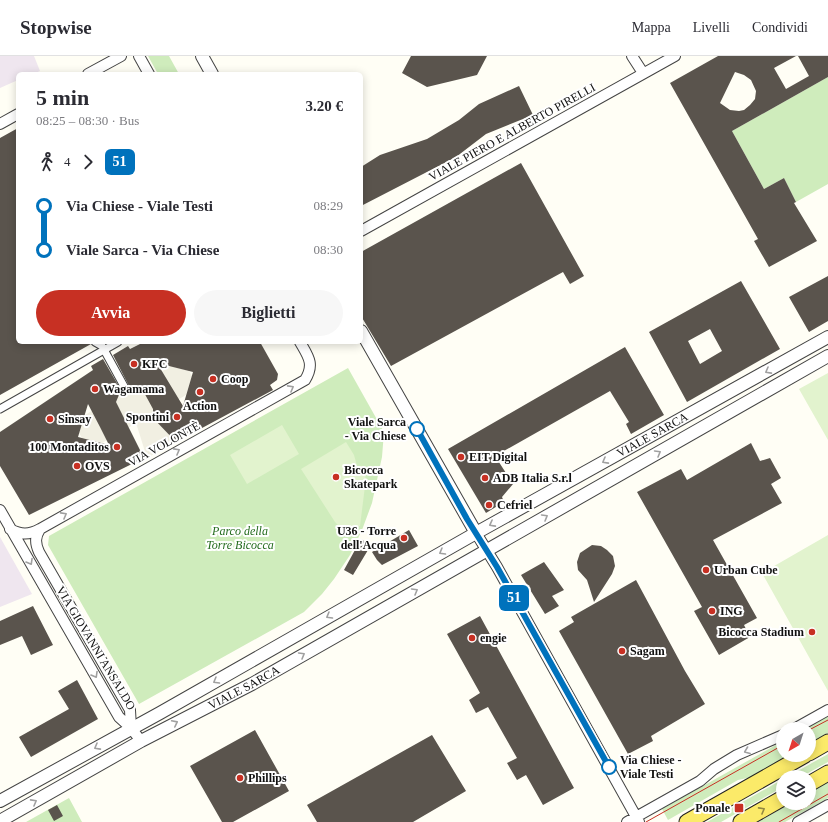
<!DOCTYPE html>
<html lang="it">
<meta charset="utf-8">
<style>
:root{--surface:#fff;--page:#f7f7f7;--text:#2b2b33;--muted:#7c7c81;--line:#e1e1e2;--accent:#c73023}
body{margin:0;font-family:Georgia,serif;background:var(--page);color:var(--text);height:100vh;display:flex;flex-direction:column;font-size:15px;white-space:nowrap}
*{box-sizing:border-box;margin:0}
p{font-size:13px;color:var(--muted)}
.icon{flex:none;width:22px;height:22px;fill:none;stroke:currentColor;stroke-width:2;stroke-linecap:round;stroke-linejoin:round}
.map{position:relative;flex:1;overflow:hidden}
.side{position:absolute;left:16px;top:16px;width:347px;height:272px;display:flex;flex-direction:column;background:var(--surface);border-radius:6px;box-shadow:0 2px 10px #0003}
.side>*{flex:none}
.badge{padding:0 8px;border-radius:6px;font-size:14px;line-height:26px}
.needle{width:26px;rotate:219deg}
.tools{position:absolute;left:776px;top:666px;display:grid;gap:8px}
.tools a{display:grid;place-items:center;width:40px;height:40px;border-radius:50%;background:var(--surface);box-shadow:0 2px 10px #0003;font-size:20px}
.map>.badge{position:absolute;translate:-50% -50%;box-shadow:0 0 0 2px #fff}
.legs{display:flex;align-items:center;gap:6px;height:44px;padding:0 20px;font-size:13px}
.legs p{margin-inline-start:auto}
.head{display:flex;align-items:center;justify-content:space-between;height:68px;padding:0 20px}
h1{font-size:22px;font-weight:600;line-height:30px}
.primary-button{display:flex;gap:8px;margin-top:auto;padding:8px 20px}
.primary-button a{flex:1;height:46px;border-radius:24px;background:var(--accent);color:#fff;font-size:16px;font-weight:600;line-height:46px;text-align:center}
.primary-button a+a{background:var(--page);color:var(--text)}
ul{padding:0 20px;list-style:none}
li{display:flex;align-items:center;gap:14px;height:44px;font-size:15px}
li i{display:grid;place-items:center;width:6px;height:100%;margin:0 5px;background:currentColor}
li i::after{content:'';width:10px;height:10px;margin:-5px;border:3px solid;border-radius:50%;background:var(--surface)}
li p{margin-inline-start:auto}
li:first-child i{background:linear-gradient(#0000 50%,currentColor 0)}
li:last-child i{background:linear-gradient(currentColor 50%,#0000 0)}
header{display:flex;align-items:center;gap:24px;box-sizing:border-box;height:56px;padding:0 20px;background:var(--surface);border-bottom:1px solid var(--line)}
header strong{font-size:19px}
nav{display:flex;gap:22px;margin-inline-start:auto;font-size:14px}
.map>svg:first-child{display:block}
.industrial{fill:#efe6ef}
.green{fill:#cfecbc}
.pitch{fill:#e2f3ce}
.plaza{fill:#f1efe2}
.building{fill:#5a544d;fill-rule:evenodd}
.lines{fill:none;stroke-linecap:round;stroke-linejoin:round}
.pedestrian-casing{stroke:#444;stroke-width:9}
.minor-casing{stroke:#444;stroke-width:12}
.tertiary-casing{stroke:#444;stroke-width:14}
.primary-casing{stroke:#222;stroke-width:17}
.pedestrian{stroke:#fff;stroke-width:7}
.minor{stroke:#fff;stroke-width:10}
.tertiary{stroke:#fff;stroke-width:12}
.primary{stroke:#fbea69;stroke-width:15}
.tram{stroke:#c73023;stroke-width:1}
.oneway{stroke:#a0a0a0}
.oneway2{stroke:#928841}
.line-1-casing{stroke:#fff;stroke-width:9}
.line-1{stroke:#0072bc;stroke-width:6}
.poi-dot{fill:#c73023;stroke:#fff;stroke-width:1.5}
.stop-1-dot{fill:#fff;stroke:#0072bc;stroke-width:2}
.labels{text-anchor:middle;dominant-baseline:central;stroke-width:4;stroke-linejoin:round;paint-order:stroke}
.street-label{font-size:12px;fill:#111;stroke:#fff}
.poi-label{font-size:12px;font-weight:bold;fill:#111;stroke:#fff;text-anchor:start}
.stop-label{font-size:12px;font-weight:bold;fill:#111;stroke:#fff;text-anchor:end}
.park-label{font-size:12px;font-style:italic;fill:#246c1e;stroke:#fff}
</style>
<header>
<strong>Stopwise</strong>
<nav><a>Mappa</a><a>Livelli</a><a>Condividi</a></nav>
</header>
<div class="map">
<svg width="828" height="766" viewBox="0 0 828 766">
<rect width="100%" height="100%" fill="#fffef5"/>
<path class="industrial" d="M0,0H34L40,15L33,18H18V24L0,32Z
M0,481L32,538L0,551Z"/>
<path class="green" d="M148,0H169L179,18H158Z
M828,21V128L796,146L784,122L764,133L732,75Z
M348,312L384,376L382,401L372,447L362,474L350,499L334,523L322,538L304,556L139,648L48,489L49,480Z
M828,660V677L809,688V673H804Z
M783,685V699H790L752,721L738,724L668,764L662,753Z
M828,698V706L801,721H787Z
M783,723V731L721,766H707Z
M828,726V742L785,766H758L791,747H809V737Z
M69,742L82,766H26Z"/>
<path class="pitch" d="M828,317V384L799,333Z
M282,369L299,398L247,428L230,399Z
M346,386L354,399L357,410L366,411L365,430L360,470L342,473L335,466L301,413Z
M828,479V635L762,517Z"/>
<path class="plaza" d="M171,310L189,315L192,320L186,339L153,358V362L176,386L147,402L137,370L133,369L102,387L82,382L79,377L85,359L118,339L121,334L129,329L137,330Z"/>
<path class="building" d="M411,0H487L477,19L427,31L402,17Z
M718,0H796L774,12L786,33L809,20L798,0H828V21L732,75L764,133L784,122L796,146L794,147L817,185L769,211L754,185L758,183L670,27ZM735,16L744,19L751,24L756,35L755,43L750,49L744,54L739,55L730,54L720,47Z
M519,30L533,59L486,78L456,101L361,150V111L380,99L427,83L459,64L479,48Z
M18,72V286H90L91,288L0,339V82Z
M521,107L584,220L570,228L563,216L391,310L361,260V196Z
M828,220V265L809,276L789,241Z
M741,225L780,293L687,346L649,276ZM710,273L722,295L700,308L688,285Z
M144,286H260L278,318L277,324L270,329L273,334L176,386L153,362V353L141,331L129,330L113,299L128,290L130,293ZM157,307L193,316L183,350Z
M625,291L664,359L631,378L626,368L629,366L610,335L495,400L513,428L502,441L504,446L486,457L448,393Z
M103,303L121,334L116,346L144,402L29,459L0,410V376L93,314L91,310ZM88,348L100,371L109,389L78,381Z
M751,387L760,405L770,402L781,422L771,428L782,447L713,484L757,562L744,569L750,581L719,599L694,555L702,551L637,436L681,413L687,424Z
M409,474L418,490L382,509L377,504L372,496Z
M361,483L371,489L353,519L344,514Z
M592,489L601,490L607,494L613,500L615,510L612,518L594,546L587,524L578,514L577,506L580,497Z
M544,506L564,534L552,540L559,550L545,558L521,519Z
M636,524L685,615L705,648L651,680L653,685L628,698L559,575L574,566L571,561Z
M33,550L53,589L31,599L22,580L0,589V565Z
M480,560L574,732L543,749L526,719L517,724L507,707L517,702L488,651L476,657L469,644L480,637L447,578Z
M77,624L98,663L31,701L19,681L69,653L58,635Z
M255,674L289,735L233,766H222L190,710Z
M432,679L466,735L413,766H317L307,749Z
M57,749L63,760L54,765L48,754Z"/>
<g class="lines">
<g class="pedestrian-casing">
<path id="pedestrian" d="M95,286L102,290L125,332
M0,353L118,286"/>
</g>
<g class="minor-casing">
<path id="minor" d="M139,0L149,18
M632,0L643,17
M88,18L121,0
M0,68L18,58
M361,175L675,0
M0,454L119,661L131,672L141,685
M10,473C21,479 29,479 40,473
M476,477L497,511L639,766
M131,672L130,654L39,496C35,487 35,481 40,473L305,324C315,308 308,300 300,286
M794,673L828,654
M627,766L700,725L714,713L737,699L783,679
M798,766L828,749"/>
</g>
<g class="tertiary-casing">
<g id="tertiary">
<path d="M202,0L212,18"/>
<path d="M361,275L476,477"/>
<path id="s1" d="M0,745L160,657L476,477L828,281"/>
<path id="s2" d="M0,765L141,685L252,628L828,300"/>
</g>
</g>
<g class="primary-casing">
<path id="primary" d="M809,697L828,686
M809,728L828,717
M687,766L805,699
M741,766L783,742"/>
</g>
<use href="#pedestrian" class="pedestrian"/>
<use href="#minor" class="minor"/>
<use href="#tertiary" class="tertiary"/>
<use href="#primary" class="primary"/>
<path class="tram" d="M809,674L828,664
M646,766L783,689
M779,766L828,738"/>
</g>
<defs><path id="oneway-chevron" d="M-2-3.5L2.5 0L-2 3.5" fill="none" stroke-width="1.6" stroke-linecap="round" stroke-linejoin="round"/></defs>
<g class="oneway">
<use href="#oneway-chevron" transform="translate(768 315) rotate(151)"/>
<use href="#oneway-chevron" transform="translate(291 332) rotate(-29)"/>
<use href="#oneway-chevron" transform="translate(177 395) rotate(-29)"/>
<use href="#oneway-chevron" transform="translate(658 397) rotate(-30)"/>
<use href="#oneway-chevron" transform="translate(605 405) rotate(151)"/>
<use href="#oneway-chevron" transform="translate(64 459) rotate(-29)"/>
<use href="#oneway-chevron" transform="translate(545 461) rotate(-30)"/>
<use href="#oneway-chevron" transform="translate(492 468) rotate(152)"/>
<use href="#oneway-chevron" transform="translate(442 496) rotate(150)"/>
<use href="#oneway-chevron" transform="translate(30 506) rotate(60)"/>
<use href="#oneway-chevron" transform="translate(415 535) rotate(-30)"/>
<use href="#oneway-chevron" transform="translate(329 560) rotate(150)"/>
<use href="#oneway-chevron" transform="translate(302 599) rotate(-30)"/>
<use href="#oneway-chevron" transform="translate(95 619) rotate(60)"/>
<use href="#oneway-chevron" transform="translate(216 625) rotate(150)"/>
<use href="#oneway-chevron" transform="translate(175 667) rotate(-27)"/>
<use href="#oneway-chevron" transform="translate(97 691) rotate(151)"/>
<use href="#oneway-chevron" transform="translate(747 695) rotate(159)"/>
<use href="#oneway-chevron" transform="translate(34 746) rotate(-29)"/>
</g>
<use class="oneway2" href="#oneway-chevron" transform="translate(762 754) rotate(-29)"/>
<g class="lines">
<g class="line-1-casing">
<path id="line-1" d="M417,373L467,463L497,511L609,711"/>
</g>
<use href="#line-1" class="line-1"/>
</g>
<g class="poi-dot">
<circle cx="134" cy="308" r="4"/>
<circle cx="213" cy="323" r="4"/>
<circle cx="95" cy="333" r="4"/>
<circle cx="200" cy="336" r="4"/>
<circle cx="177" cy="361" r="4"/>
<circle cx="50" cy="363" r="4"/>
<circle cx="117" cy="391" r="4"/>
<circle cx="461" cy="401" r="4"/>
<circle cx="77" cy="410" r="4"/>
<circle cx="336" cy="421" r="4"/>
<circle cx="485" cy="422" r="4"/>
<circle cx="489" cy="449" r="4"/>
<circle cx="404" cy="482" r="4"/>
<circle cx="706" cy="514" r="4"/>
<circle cx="712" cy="555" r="4"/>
<circle cx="812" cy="576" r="4"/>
<circle cx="472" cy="582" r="4"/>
<circle cx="622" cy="595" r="4"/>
<circle cx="240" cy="722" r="4"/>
<rect x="734" y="747" width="10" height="10" rx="2"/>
</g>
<g class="stop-1-dot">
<circle cx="417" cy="373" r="7"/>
<circle cx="609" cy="711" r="7"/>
</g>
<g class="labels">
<g class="street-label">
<text transform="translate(512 76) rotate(-29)">VIALE PIERO E ALBERTO PIRELLI</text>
<text stroke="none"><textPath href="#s1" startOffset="748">VIALE SARCA</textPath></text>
<text transform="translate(164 388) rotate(-29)">VIA VOLONTÈ</text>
<text transform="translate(96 592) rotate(59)">VIA GIOVANNI ANSALDO</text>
<text stroke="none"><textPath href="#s2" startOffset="278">VIALE SARCA</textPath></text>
</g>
<g class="poi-label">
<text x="142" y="308">KFC</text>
<text x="221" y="323">Coop</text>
<text x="103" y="333">Wagamama</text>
<text x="200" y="350" text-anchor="middle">Action</text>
<text x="169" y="361" text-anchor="end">Spontini</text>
<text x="58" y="363">Sinsay</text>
<text x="109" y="391" text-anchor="end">100 Montaditos</text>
<text x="469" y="401">EIT Digital</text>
<text x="85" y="410">OVS</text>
<text x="344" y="414">Bicocca<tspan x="344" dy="14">Skatepark</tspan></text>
<text x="493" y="422">ADB Italia S.r.l</text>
<text x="497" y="449">Cefriel</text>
<text x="396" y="475" text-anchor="end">U36 - Torre<tspan x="396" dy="14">dell'Acqua</tspan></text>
<text x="714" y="514">Urban Cube</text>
<text x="720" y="555">ING</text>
<text x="804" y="576" text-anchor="end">Bicocca Stadium</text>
<text x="480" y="582">engie</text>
<text x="630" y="595">Sagam</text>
<text x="248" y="722">Phillips</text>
<text x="730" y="752" text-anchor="end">Ponale</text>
</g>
<g class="stop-label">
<text x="406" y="366">Viale Sarca<tspan x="406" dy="14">- Via Chiese</tspan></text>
<text x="620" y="704" text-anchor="start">Via Chiese -<tspan x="620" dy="14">Viale Testi</tspan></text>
</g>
<g class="park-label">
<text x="240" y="475">Parco della<tspan x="240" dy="14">Torre Bicocca</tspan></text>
</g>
</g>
</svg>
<div class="tools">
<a><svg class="needle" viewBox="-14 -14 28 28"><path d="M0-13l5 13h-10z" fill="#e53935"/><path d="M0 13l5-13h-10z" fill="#7c7c81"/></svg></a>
<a><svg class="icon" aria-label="layers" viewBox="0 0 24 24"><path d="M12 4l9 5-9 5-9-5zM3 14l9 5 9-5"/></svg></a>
</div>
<b class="badge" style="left:514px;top:542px;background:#0072bc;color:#fff">51</b>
<section class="side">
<div class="head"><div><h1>5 min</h1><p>08:25 – 08:30 · Bus</p></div><b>3.20 €</b></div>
<div class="legs"><svg class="icon" aria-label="walk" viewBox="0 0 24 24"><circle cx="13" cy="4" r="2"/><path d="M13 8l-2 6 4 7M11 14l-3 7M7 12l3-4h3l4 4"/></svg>4<svg class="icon" aria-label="forward" viewBox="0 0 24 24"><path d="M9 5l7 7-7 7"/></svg><b class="badge" style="background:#0072bc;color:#fff">51</b></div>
<ul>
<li><i style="color:#0072bc"></i><b>Via Chiese - Viale Testi</b><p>08:29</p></li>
<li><i style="color:#0072bc"></i><b>Viale Sarca - Via Chiese</b><p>08:30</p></li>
</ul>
<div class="primary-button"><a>Avvia</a><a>Biglietti</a></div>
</section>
</div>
